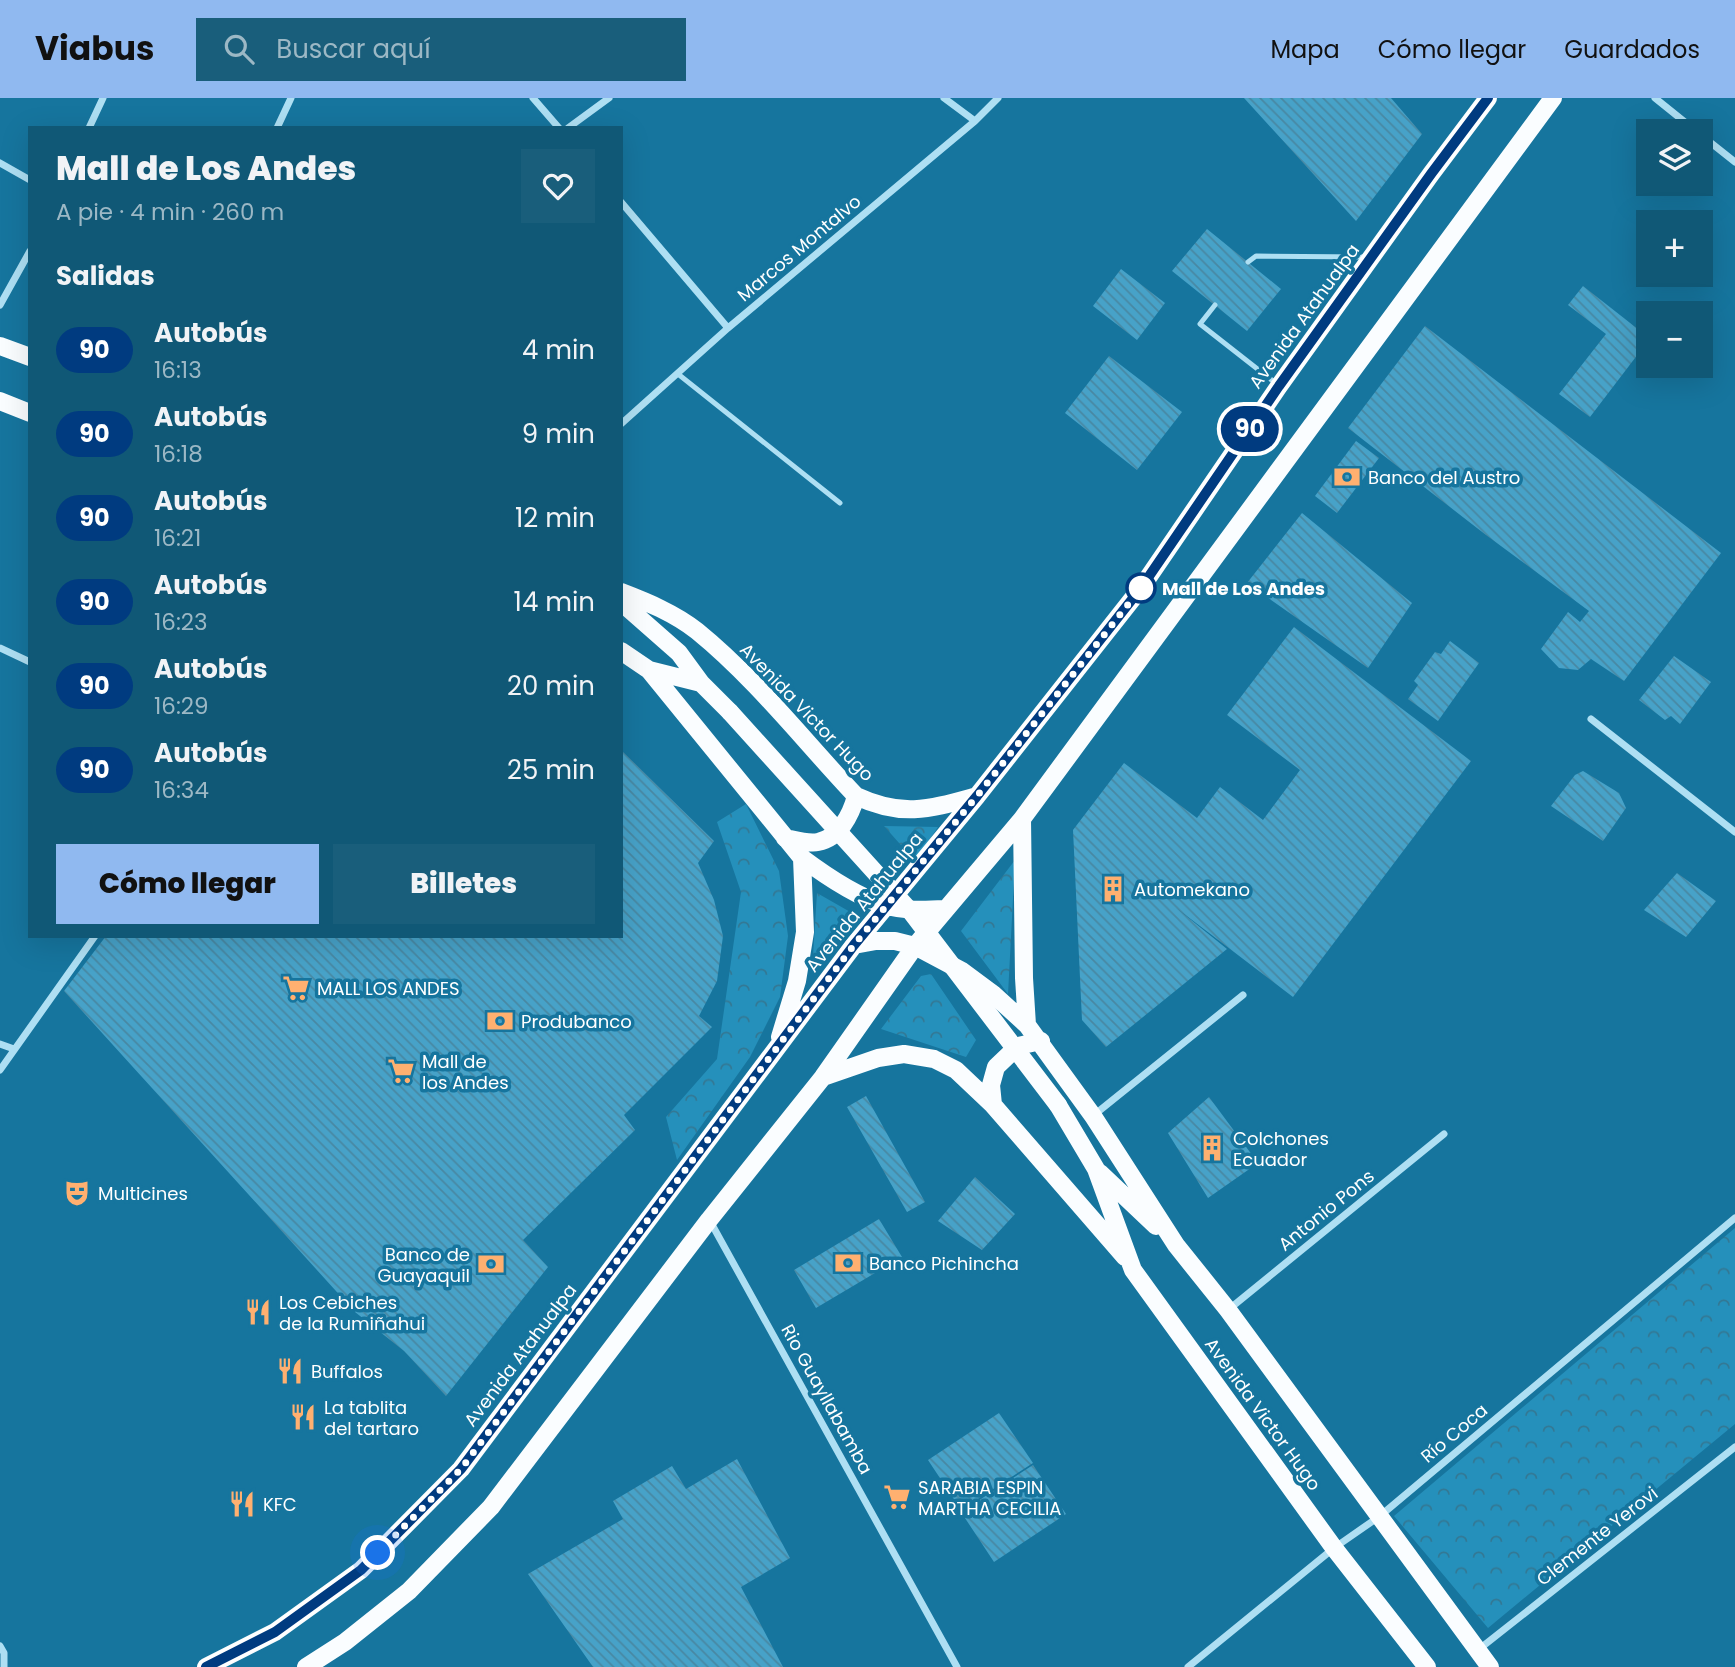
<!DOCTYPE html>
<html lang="es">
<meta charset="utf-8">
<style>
:root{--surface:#105876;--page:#195e7b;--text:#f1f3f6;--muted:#9cb8c5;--accent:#90b9f0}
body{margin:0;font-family:Poppins,sans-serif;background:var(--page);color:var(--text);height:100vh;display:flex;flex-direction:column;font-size:26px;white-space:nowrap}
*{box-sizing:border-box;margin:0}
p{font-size:23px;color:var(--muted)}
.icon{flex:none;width:38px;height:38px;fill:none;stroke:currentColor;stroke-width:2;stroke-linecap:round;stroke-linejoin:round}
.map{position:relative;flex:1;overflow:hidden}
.drawer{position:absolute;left:28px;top:28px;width:595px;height:812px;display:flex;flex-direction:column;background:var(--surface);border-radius:0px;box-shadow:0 7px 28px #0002}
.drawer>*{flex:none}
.badge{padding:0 14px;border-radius:23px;font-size:24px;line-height:46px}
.buttons{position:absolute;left:1636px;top:21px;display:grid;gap:14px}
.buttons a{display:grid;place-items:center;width:77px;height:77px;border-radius:0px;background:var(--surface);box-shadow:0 7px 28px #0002;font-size:35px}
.you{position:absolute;width:35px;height:35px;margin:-18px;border:5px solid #fff;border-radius:50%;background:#1a73e8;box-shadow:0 0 0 10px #1a73e833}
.map>.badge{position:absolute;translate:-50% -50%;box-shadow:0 0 0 4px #fff}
h2{padding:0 28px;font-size:26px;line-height:63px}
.round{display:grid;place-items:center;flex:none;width:74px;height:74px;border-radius:0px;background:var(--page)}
.headline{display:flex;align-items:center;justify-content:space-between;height:119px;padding:0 28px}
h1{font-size:33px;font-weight:800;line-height:52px}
.primary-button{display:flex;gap:14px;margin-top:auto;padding:14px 28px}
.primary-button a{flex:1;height:80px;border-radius:0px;background:var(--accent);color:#111;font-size:28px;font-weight:800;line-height:80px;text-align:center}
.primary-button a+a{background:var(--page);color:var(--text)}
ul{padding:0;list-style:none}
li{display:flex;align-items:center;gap:21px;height:84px;padding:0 28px}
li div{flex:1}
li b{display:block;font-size:26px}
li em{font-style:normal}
li .badge{min-width:77px;font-weight:700;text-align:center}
header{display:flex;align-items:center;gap:42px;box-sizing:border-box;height:98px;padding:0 35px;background:var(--accent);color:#111}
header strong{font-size:33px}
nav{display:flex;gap:38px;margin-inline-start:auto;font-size:24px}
.search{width:490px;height:63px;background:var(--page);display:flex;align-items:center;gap:18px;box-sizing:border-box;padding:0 24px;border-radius:0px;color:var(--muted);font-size:26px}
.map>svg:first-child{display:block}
.park{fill:url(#park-crowns)}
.building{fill:url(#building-back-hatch)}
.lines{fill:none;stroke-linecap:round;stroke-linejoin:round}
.lane{stroke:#aedff3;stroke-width:5}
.street{stroke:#aedff3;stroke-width:7}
.primary{stroke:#fafdff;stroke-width:18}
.primary-bridge{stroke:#fafdff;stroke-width:18}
.line-casing{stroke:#fff;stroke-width:16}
.line{stroke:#003b80;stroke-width:10}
.walk{stroke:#fff;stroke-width:7;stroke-dasharray:0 12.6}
.stop-dot{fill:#fff;stroke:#003b80;stroke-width:3.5}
.labels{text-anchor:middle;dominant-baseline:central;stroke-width:7;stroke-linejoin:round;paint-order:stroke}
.street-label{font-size:18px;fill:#fff;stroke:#16759e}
.poi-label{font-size:18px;fill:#fff;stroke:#16759e;text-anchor:start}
.stop-label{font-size:18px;font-weight:bold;fill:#fff;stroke:#16759e;text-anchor:start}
</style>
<header>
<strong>Viabus</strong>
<div class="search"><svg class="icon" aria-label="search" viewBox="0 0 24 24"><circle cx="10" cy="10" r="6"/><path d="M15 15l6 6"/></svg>Buscar aquí</div>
<nav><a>Mapa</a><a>Cómo llegar</a><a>Guardados</a></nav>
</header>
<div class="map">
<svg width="1735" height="1569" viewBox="0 0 1735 1569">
<defs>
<pattern id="park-crowns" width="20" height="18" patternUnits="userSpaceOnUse" patternTransform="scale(1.75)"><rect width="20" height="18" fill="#2590bb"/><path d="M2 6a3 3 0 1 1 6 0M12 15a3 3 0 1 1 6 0" fill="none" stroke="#337894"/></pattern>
<pattern id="building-back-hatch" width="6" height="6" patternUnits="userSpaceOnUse" patternTransform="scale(1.75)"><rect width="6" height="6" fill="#47a2c8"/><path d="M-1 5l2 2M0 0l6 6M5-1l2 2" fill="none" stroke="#4888a3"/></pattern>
</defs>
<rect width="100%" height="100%" fill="#16759e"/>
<path class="park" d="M746,706L779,773L788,838L780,899L750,959L677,1062L666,1019L717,961L741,794L717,724Z
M884,728L938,729L915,763Z
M1015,762L1008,896L961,833Z
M817,795L859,819L825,862L813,858Z
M931,876L976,942L966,959L881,931L921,878Z
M1735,1130V1326L1488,1530L1394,1418Z"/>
<path class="building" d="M1244,0H1391L1422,36L1356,123Z
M1207,131L1281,191L1247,233L1172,173Z
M1121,171L1165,205L1137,242L1093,208Z
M1583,188L1648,239V243L1590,319L1559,296L1606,236L1568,207Z
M1425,228L1721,455L1624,583L1591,561L1578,572L1559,570L1541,551L1568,514L1580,524L1589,513L1486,437L1348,330Z
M1109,258L1182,314L1137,372L1065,315Z
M1356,343L1379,360L1337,415L1315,398Z
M1302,415L1412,505L1368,570L1247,485Z
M1294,529L1471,663L1293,899L1175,809L1227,851L1106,949L1082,922L1073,732L1124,665L1197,720L1220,689L1263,722L1300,672L1227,617Z
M1450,543L1479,565L1438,623L1408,601L1418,587L1414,583L1435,554L1441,556Z
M1674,558L1711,584L1680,626L1671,618L1665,622L1639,602Z
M621,652L714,743L698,765L714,802L723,838L717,883L699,918L712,929L624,1017L635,1032L523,1142L548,1169L446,1298L404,1253L355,1214L64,893L106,838H621Z
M1583,673L1619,695L1626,710L1603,743L1551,708L1575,677Z
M1677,775L1716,803L1686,839L1644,812Z
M866,998L925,1104L907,1114L847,1009Z
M1209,999L1258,1065L1208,1100L1168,1035Z
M975,1079L1015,1116L982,1152L938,1123Z
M879,1121L902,1159L816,1210L794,1172Z
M999,1315L1033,1365L961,1412L928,1362Z
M737,1361L790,1460L741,1489L783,1569H593L528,1476L623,1421L613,1403L672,1368L686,1391Z
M1033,1367L1066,1416L994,1464L961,1414Z"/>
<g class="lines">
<path class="lane" d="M1248,164L1256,158L1366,159
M1215,207L1200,226L1278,287
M678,276L840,405"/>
<path class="street" d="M533,0L559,30
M944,0L975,23
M1655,0L1696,33
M89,30L103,0
M277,30L291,0
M568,30L609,0
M1701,37L1735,64
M0,65L30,82
M621,104L728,230
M0,207L30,153
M621,326L728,230L975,23L998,0
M0,550L30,564
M1591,621L1735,734
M0,946L14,951
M0,972L95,838
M1094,1017L1243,897
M710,1123L957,1569
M1228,1212L1444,1036
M0,1548L4,1555V1569
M1478,1552L1735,1349
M1188,1569L1334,1450L1380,1418L1735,1120"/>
<path class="primary" d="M0,248L30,259
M0,303L30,315
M621,494C647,504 674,515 697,533C756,581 804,643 856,698C903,720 930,711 977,698
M621,504L679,555L701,585L730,614
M621,553L649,572L701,585
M649,572L802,760C826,778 856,798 884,807C903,813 925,812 945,811
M1022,721L1024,880L1027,927
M785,740C795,742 808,746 818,744C839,740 851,717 856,698
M854,847L876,843H895L915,848L962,873L993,896L1027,927L1093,1018L1176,1147L1228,1212L1490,1569
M780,939L797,883L805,834L802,760
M823,979L878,960L904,956L934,961L956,972L993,1007L1125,1159
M993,1007L991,987L996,969L1018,948L1041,943
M1058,1007L1096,1071L1133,1172L1334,1450L1427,1569
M1100,1075L1156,1128
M206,1569L275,1534L361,1472L461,1371L854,847L977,698L1141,490L1279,288L1431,76L1488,0
M306,1569L345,1544L409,1493L491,1409L709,1122L823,979L915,848L1022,721L1553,0"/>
<path class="primary-bridge" d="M730,614L912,815L1058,1007"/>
</g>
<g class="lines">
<g class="line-casing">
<path id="line" d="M206,1569L275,1534L361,1472L461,1371L854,847L977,698L1141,490L1279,288L1431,76L1488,0"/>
</g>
<use href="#line" class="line"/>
<path class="walk" d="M378,1455L461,1371L854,847L977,698L1141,490"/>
</g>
<defs>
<g id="bank-bare" transform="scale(2.1)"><path d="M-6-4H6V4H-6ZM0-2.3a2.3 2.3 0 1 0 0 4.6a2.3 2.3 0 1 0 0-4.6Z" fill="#ffb070" stroke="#16759e" stroke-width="2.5" paint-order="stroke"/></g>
<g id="building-bare" transform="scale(2.1)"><path d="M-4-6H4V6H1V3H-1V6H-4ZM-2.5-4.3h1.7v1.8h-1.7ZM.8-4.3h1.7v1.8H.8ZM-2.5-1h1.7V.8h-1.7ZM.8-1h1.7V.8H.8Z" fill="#ffb070" stroke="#16759e" stroke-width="2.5" paint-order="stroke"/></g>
<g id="supermarket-bare" transform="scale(2.1)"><path d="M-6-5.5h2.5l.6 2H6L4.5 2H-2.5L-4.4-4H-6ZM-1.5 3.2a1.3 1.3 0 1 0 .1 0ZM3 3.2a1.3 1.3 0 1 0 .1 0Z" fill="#ffb070" stroke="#16759e" stroke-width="2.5" paint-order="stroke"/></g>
<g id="theatre-bare" transform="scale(2.1)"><path d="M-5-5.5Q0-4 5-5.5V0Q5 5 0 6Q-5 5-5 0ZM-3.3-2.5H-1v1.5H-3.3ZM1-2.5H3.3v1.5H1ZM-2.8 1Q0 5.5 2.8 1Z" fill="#ffb070" stroke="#16759e" stroke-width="2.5" paint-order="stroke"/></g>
<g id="restaurant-bare" transform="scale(2.1)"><path d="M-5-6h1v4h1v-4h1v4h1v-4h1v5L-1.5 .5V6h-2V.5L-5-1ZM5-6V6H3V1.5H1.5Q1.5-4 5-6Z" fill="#ffb070" stroke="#16759e" stroke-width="2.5" paint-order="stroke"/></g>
</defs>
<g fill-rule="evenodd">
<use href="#bank-bare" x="1347" y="379"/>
<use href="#building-bare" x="1113" y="791"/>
<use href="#supermarket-bare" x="296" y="890"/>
<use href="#bank-bare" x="500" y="923"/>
<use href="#supermarket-bare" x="401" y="973"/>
<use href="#building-bare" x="1212" y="1050"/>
<use href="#theatre-bare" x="77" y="1095"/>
<use href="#bank-bare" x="848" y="1165"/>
<use href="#bank-bare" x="491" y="1166"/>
<use href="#restaurant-bare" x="258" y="1214"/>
<use href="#restaurant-bare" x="290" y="1273"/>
<use href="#restaurant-bare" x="303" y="1319"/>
<use href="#supermarket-bare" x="897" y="1399"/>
<use href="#restaurant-bare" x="242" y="1406"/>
</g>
<circle class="stop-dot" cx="1141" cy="490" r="14"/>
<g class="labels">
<g class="street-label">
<text transform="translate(799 150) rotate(-40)">Marcos Montalvo</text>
<text transform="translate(1304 218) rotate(-54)">Avenida Atahualpa</text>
<text transform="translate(807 614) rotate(46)">Avenida Victor Hugo</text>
<text transform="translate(864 804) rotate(-51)">Avenida Atahualpa</text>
<text transform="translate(1326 1112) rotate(-39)">Antonio Pons</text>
<text transform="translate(520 1257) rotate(-53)">Avenida Atahualpa</text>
<text transform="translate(827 1301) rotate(61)">Rio Guayllabamba</text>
<text transform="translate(1263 1316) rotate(54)">Avenida Victor Hugo</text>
<text transform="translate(1454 1335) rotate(-40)">Río Coca</text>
<text transform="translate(1597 1438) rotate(-38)">Clemente Yerovi</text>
</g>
<g class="poi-label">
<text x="1368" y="379">Banco del Austro</text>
<text x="1134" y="791">Automekano</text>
<text x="317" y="890">MALL LOS ANDES</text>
<text x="521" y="923">Produbanco</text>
<text x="422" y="963">Mall de<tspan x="422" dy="21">los Andes</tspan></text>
<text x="1233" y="1040">Colchones<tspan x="1233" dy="21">Ecuador</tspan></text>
<text x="98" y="1095">Multicines</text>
<text x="470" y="1156" text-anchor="end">Banco de<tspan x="470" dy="21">Guayaquil</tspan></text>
<text x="869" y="1165">Banco Pichincha</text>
<text x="279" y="1204">Los Cebiches<tspan x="279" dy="21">de la Rumiñahui</tspan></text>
<text x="311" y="1273">Buffalos</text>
<text x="324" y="1309">La tablita<tspan x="324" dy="21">del tartaro</tspan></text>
<text x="918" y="1389">SARABIA ESPIN<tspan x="918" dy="21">MARTHA CECILIA</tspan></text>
<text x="263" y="1406">KFC</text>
</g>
<g class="stop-label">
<text x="1162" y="490">Mall de Los Andes</text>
</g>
</g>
</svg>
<div class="buttons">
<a><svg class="icon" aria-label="layers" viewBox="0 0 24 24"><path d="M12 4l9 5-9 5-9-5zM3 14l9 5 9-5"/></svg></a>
<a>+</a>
<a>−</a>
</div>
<div class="you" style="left:378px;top:1455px"></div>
<b class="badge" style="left:1250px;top:331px;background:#003b80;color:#fff">90</b>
<section class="drawer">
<div class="headline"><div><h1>Mall de Los Andes</h1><p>A pie · 4 min · 260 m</p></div><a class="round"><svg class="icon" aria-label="heart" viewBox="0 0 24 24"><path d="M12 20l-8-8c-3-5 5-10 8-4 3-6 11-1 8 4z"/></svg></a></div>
<h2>Salidas</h2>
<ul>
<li><span class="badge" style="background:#003b80;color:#fff">90</span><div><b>Autobús</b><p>16:13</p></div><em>4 min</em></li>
<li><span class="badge" style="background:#003b80;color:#fff">90</span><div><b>Autobús</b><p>16:18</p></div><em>9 min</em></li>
<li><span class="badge" style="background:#003b80;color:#fff">90</span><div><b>Autobús</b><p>16:21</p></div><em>12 min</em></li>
<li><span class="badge" style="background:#003b80;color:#fff">90</span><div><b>Autobús</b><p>16:23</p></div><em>14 min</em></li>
<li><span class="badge" style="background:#003b80;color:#fff">90</span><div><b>Autobús</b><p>16:29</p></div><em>20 min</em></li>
<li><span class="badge" style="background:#003b80;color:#fff">90</span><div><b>Autobús</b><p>16:34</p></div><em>25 min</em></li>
</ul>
<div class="primary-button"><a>Cómo llegar</a><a>Billetes</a></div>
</section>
</div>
